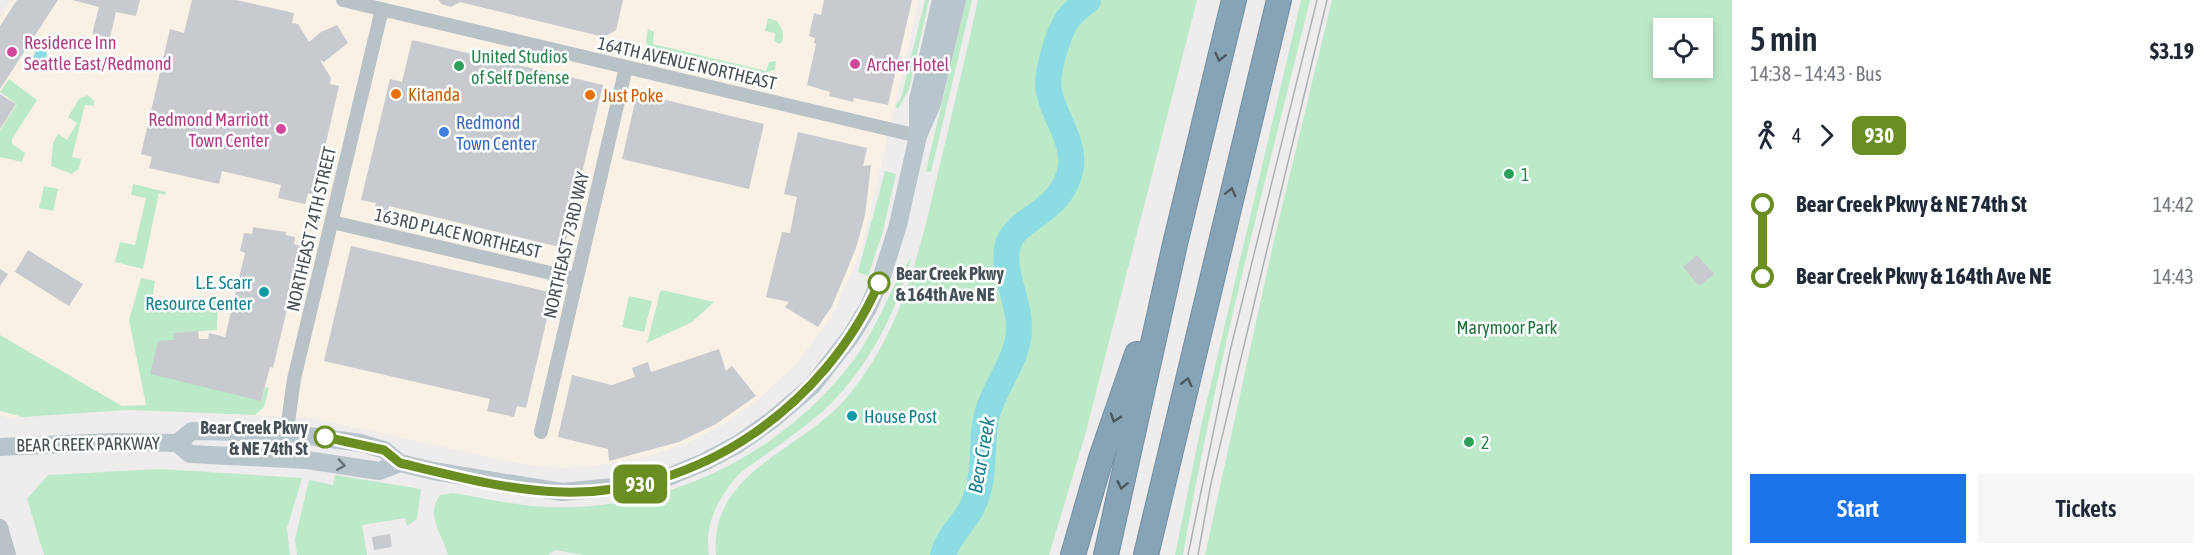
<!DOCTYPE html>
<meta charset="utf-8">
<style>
:root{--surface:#fff;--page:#f6f6f7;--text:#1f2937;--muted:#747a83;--accent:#1a73e8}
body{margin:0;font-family:"Asap Condensed",sans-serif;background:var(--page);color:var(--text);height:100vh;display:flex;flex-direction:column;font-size:22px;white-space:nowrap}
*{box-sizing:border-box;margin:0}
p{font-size:20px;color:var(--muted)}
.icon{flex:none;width:33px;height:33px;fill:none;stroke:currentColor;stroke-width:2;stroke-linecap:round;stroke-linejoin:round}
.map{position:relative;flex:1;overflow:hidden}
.drawer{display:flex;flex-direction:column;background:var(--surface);width:480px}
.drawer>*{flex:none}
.badge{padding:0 12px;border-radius:9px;font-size:21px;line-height:39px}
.buttons{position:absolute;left:1653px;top:18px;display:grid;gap:12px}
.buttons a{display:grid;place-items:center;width:60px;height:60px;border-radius:0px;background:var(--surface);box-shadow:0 3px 9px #0003;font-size:30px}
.map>.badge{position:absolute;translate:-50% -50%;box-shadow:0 0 0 3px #fff}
.legs{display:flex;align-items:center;gap:9px;height:66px;padding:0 18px;font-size:20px}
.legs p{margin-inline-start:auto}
.overview{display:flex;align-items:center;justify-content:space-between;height:102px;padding:0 18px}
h1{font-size:33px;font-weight:600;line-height:45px}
.button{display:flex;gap:12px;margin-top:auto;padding:12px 18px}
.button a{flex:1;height:69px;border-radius:0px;background:var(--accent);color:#fff;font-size:24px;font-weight:600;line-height:69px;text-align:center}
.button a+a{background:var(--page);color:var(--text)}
ul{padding:0 18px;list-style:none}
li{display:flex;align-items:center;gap:21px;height:72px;font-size:22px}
li i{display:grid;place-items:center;width:9px;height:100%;margin:0 8px;background:currentColor}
li i::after{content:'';width:15px;height:15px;margin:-8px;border:4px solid;border-radius:50%;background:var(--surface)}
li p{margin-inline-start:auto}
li:first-child i{background:linear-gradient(#0000 50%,currentColor 0)}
li:last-child i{background:linear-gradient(currentColor 50%,#0000 0)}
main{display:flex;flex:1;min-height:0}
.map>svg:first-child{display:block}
.commercial{fill:#f9f1e5}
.green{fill:#bceac8;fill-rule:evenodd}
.water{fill:#8ddce3}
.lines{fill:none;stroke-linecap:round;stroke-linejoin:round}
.river{stroke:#8ddce3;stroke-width:26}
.building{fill:#c7cace}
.motorway-casing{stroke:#728fa3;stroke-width:26}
.minor{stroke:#b8c2c7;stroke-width:14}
.tertiary{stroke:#b8c2c7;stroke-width:16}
.secondary{stroke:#b9c5cc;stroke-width:18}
.motorway{stroke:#87a4b7;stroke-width:24}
.tram{stroke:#aeb2b6;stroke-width:1.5}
.oneway{stroke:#4c5961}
.oneway2{stroke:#68747a}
.line-1-casing{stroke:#fff;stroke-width:14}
.line-1{stroke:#6b8e23;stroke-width:9}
.hotel-dot{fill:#d1479c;stroke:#fff;stroke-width:2}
.leisure-dot{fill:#2e9e5b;stroke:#fff;stroke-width:2}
.food-dot{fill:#e8710a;stroke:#fff;stroke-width:2}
.shop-dot{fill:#3f7fe0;stroke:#fff;stroke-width:2}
.stop-1-dot{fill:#fff;stroke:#6b8e23;stroke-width:3}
.culture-dot{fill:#0f9aa8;stroke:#fff;stroke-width:2}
.labels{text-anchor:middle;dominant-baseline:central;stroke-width:5;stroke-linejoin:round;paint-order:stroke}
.hotel-label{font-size:18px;fill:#b23c85;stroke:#fff;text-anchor:start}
.leisure-label{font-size:18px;fill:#27864d;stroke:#fff;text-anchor:start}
.street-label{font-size:18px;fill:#465157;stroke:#fff}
.food-label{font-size:18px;fill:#c56008;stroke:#fff;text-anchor:start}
.shop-label{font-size:18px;fill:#366cbe;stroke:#fff;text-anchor:start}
.stop-label{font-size:18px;font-weight:bold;fill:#465157;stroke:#fff;text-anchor:start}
.culture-label{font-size:18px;fill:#0d838f;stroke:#fff;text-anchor:end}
.park-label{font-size:18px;fill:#1e723d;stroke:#fff}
.water-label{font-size:20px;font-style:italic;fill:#16818b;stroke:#fff}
</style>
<main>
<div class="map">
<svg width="1732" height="555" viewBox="0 0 1732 555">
<rect width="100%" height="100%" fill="#eeecec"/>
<path class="commercial" d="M11,0H919L862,248L833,314L798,362L761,397L724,424L687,443L648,456L601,465L565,468L520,464L311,418L128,410L9,418L0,415V17Z"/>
<path class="green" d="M925,0H929L909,89L898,109L895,106L901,98Z
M966,0H972L931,172L926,171Z
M978,0H1197L1085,435L1049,555H716C709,470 803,451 849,395C903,329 921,246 940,164C953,110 966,55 978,0Z
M1301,0H1310C1265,184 1215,368 1183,555H1175L1202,422Z
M1332,0H1732V555H1205L1274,240ZM1664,28H1702V68H1664Z
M768,18L777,21C782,28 786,37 780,44L774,41L775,33L765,31Z
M648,29L654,32L653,44L766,71L769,62L776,61L775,70L767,72L764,77L648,50L646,40Z
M9,79L37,100L12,139V144L25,153L22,162L0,157V130L17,104L0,92Z
M88,95L94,101V106L85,105L72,157L81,159L79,169L72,174L51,166L53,143L58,134L67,140L77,123L68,117L79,99Z
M885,171L896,174L883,231L868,276L858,272Z
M133,184L166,192L165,195L159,193L143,269L115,262L120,242L135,245L146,198L131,195Z
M44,186L58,189L53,211L39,208Z
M911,258C898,307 873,358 838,396C810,426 774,448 741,472C719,496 704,522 709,555H584L555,550L548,555H448C442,533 425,516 440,495L453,493C484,498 517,506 548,507C666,512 781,455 853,361C877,329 888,291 911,258Z
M141,278L155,281L151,306L218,300L217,330L174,333V340L261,401L265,387L269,388L264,407L255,415L128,410L23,417L0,411V335L122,406L146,405L129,320Z
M662,290L714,302L692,322L647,343L660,292Z
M629,296L652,301L644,332L622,327Z
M160,469L302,478L287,528L290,555H44L27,499L48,475Z
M335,475L421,489L417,519L407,526L405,518L362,525L367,555H297L295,539L309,480L333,485Z"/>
<path class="water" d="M36,49L47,52C47,62 39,70 29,70L26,64L33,59Z"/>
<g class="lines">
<path class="river" d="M943,555C948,537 962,525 971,509C989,475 978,443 988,411C997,382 1020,357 1019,326C1019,300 1003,276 1007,249C1011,217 1064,215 1071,166C1074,141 1054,116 1049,92C1045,74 1059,28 1071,15C1076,9 1083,5 1088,0"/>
</g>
<path class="building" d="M17,0H58L0,89V26Z
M72,0H140L136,16L116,12L110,38L92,34L99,7Z
M192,0H236L294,13L292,23L298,24L309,42L321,32L337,25L348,43L324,62L320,60L331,78L330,84L339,86L314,195L308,193L305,204L278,198L281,185L222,171L219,184L149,168L152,157L141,154L170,29L184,33Z
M439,0H623L616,30L604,37L460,2L451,7L441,4Z
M824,0H912L888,105L854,98L853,102L829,96L830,92L807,85L816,44L814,43L815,38L809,36L814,13L821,15Z
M412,40L603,85L564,248L389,206L388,214L374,211L376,203L361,200L390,79L402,82Z
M637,93L764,124L749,189L622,159Z
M0,94L16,104L0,129Z
M798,132L867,148L863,166L871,165L865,215L856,248L832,306L818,327L785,307L789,302L766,297L782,232L790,233L797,197L784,194Z
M253,227L286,232V235L295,237L294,244L302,246L273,368L270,367L261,401L150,374L158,341L174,340L173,333L198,331L199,339H208L209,333L225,337L245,253L240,251L244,233L252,234Z
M351,246L553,293L526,408L517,406L514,417L487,411L490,399L324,361Z
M28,250L83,284L69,306L15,272Z
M1697,255L1714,274L1699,286L1683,267Z
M0,269L8,274L0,286Z
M719,349L726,371L732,366L756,396L716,424L679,442L609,461L608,449L558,437L572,375L612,385L635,377L632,368L648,362L651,372Z
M390,534L392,547L374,550L372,537Z"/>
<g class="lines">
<g class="motorway-casing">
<path id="motorway" d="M1073,555L1101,458L1137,354
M1106,555L1175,244L1234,0
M1146,555L1279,0"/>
</g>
<path class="minor" d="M343,0L918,136
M332,222L576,279
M541,432L626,67
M283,458L294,379L382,9"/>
<path class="tertiary" d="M0,527L8,555"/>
<path class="secondary" d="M918,131V100L941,0
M177,443L190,454L307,460L379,471L400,463
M0,447L114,442L177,443L192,431L286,433L361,443L384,450L400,463L433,471L562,492L634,485L666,478L704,462L738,444L772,420L812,386L851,336L868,308L882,276L898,225L918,136L932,104L957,0"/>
<use href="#motorway" class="motorway"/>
<path class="tram" d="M1188,555L1230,351L1317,0
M1198,555L1211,483L1327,0"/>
</g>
<defs><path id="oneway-chevron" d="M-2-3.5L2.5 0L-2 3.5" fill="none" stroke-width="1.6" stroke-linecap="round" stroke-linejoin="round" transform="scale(1.5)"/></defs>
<g class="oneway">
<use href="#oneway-chevron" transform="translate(1220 57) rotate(103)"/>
<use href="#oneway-chevron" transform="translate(1231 192) rotate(-76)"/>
<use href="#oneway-chevron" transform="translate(1187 382) rotate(-77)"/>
<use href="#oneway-chevron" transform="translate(1115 418) rotate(109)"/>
<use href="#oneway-chevron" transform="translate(1122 485) rotate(102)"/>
</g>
<use class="oneway2" href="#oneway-chevron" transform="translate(341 465) rotate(9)"/>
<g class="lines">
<g class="line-1-casing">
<path id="line-1" d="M325,437L384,450L400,463C451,475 510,491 562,492C698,496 825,406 879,283"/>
</g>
<use href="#line-1" class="line-1"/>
</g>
<g class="hotel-dot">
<circle cx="12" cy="52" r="6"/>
<circle cx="855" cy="64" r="6"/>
<circle cx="281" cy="129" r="6"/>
</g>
<g class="leisure-dot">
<circle cx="459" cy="66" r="6"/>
<circle cx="1509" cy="174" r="6"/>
<circle cx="1469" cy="442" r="6"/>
</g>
<g class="food-dot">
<circle cx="396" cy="94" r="6"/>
<circle cx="590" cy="95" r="6"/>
</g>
<circle class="shop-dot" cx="444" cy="132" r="6"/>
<g class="stop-1-dot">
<circle cx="879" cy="283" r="10"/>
<circle cx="325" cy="437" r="10"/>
</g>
<g class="culture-dot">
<circle cx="264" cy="292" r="6"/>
<circle cx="852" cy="416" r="6"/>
</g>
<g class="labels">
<g class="hotel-label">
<text x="24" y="42">Residence Inn<tspan x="24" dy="21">Seattle East/Redmond</tspan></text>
<text x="867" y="64">Archer Hotel</text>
<text x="269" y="119" text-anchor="end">Redmond Marriott<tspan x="269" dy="21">Town Center</tspan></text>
</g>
<g class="leisure-label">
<text x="471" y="56">United Studios<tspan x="471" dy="21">of Self Defense</tspan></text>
<text x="1521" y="174">1</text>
<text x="1481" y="442">2</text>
</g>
<g class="street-label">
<text transform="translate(687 63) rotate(13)">164TH AVENUE NORTHEAST</text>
<text transform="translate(311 229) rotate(-77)">NORTHEAST 74TH STREET</text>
<text transform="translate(458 233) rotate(13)">163RD PLACE NORTHEAST</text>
<text transform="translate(566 245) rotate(-77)">NORTHEAST 73RD WAY</text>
<text transform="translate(88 444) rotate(-1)">BEAR CREEK PARKWAY</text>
</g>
<g class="food-label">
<text x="408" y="94">Kitanda</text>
<text x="602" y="95">Just Poke</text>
</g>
<g class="shop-label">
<text x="456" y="122">Redmond<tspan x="456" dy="21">Town Center</tspan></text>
</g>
<g class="stop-label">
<text x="896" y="273">Bear Creek Pkwy<tspan x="896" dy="21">&amp; 164th Ave NE</tspan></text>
<text x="308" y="427" text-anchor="end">Bear Creek Pkwy<tspan x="308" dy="21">&amp; NE 74th St</tspan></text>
</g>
<g class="culture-label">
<text x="252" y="282">L.E. Scarr<tspan x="252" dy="21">Resource Center</tspan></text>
<text x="864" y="416" text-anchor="start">House Post</text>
</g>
<g class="park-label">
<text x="1507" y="327">Marymoor Park</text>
</g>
<g class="water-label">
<text transform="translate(981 455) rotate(-80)">Bear Creek</text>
</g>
</g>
</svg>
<div class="buttons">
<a><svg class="icon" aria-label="locate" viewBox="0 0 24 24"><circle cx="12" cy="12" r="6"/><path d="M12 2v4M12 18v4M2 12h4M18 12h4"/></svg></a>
</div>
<b class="badge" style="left:640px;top:484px;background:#6b8e23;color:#fff">930</b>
</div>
<section class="drawer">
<div class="overview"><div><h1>5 min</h1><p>14:38 – 14:43 · Bus</p></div><b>$3.19</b></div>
<div class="legs"><svg class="icon" aria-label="walk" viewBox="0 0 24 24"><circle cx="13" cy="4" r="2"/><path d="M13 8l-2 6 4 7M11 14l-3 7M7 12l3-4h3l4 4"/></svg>4<svg class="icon" aria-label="forward" viewBox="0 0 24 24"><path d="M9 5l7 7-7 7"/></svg><b class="badge" style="background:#6b8e23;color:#fff">930</b></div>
<ul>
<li><i style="color:#6b8e23"></i><b>Bear Creek Pkwy &amp; NE 74th St</b><p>14:42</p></li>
<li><i style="color:#6b8e23"></i><b>Bear Creek Pkwy &amp; 164th Ave NE</b><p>14:43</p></li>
</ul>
<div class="button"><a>Start</a><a>Tickets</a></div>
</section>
</main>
